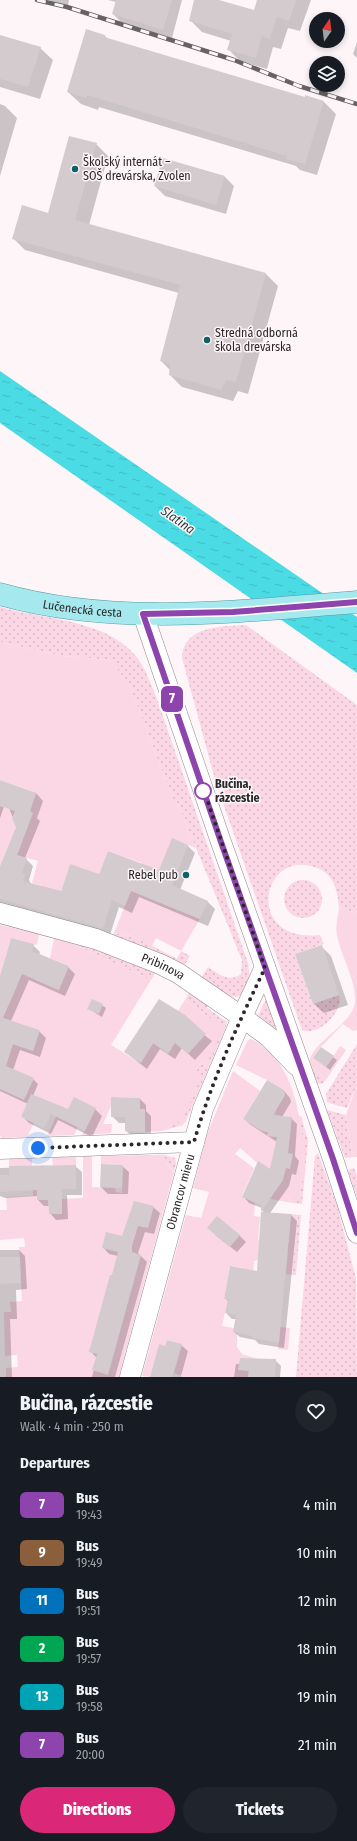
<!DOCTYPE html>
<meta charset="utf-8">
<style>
:root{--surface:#171b24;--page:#20242c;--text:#f1f3f6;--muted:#9ea1a6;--accent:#db2777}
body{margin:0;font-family:"Fira Sans Condensed",sans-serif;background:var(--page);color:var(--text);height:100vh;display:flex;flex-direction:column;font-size:15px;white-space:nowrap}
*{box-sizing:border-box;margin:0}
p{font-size:13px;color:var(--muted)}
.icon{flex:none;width:22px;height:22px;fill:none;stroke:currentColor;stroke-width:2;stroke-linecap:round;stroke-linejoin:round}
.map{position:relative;height:1377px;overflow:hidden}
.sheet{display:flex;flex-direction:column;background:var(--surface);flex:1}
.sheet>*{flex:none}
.badge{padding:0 8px;border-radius:6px;font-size:14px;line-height:26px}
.needle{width:26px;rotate:14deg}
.tools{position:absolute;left:309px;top:12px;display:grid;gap:8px}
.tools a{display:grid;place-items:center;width:36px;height:36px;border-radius:50%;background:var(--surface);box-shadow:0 2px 6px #0003;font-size:20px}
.you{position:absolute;width:20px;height:20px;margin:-10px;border:3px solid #fff;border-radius:50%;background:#1a73e8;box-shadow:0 0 0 6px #1a73e833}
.map>.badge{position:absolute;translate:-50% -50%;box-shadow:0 0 0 2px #fff}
h2{padding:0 20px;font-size:15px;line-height:36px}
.round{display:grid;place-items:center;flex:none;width:42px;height:42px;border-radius:21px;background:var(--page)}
.summary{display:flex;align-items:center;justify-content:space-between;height:68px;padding:0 20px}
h1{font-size:19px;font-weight:800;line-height:30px}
.action{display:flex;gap:8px;margin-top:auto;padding:8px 20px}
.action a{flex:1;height:46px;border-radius:24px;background:var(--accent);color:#fff;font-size:16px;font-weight:800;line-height:46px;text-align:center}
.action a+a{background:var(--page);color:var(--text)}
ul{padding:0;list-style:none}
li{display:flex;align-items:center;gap:12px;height:48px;padding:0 20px}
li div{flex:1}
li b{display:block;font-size:15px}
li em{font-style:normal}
li .badge{min-width:44px;font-weight:700;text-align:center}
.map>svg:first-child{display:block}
.grass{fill:url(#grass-dots)}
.green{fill:#fbd6e5}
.water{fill:url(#water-ripples)}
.shadow{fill:#0003}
.building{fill:#d3cbce}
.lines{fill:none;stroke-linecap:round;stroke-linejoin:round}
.minor-casing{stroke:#928a8d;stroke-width:21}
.major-casing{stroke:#539ca2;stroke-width:23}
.minor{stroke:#fff;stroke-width:20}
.major{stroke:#a5e9ee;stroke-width:22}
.rail-casing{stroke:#676264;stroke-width:4.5}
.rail{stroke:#fef5f8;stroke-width:3;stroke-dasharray:9;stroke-linecap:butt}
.line-casing{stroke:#fff;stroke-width:9}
.line{stroke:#8e44ad;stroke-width:6}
.walk{stroke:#2b2829;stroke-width:4;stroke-dasharray:0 7.2}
.poi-dot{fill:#106166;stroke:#fef5f8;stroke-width:1.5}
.stop-dot{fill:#fff;stroke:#8e44ad;stroke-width:2}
.labels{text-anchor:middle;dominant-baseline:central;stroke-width:3;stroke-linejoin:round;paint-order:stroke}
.poi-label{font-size:12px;fill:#2b2829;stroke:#fef5f8;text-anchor:start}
.street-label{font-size:12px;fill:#2b2829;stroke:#fef5f8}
.stop-label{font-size:12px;font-weight:bold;fill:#2b2829;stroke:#fef5f8;text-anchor:start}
.water-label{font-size:13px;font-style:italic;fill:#243c3d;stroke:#fef5f8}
</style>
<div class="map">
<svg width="357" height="1377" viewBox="0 0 357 1377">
<defs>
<pattern id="grass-dots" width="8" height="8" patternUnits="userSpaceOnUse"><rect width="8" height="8" fill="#fbd6e5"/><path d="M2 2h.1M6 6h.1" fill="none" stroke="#d7b8c4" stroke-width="1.8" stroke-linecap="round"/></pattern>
<pattern id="water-ripples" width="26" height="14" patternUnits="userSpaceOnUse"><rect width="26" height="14" fill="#4bdbe4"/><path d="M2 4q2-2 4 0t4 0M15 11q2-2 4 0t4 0" fill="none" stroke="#42bcc4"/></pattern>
</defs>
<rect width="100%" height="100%" fill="#fef5f8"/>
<path class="grass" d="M0,607C42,619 104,619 135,655C145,667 151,684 157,699L248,963C250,973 249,979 246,988C238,1010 212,985 201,978L208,967C218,974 229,983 241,974L242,960L178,804L172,797L130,686L110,660L62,656L0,642Z
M246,625L357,705V913L339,908C338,892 334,874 317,868C261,846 243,944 320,935L324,944L295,954L313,1004L339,995C344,1012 318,1037 302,1030L221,797L226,795L221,782L216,783L182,658C183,626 221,626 246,625Z
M284 899a19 19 0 1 1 38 0a19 19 0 1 1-38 0Z
M114,933L133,936L177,959L181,951L190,956L184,966L112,936Z
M55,934L156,972L151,980L73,944L54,938Z
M190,991L209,1004L207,1008L227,1022L225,1029L186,1121L183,1125L162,1131L183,1119L196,1071L201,1062L206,1064L219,1025L185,1000Z
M266,999L275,1024L274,1028L257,1018Z
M357,1044V1084L347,1108L329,1103L327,1102L326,1094Z
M309,1063L326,1080L322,1084L317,1083Z
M327,1110L346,1115L353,1157L345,1158Z
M299,1116H301L308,1140L302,1204L293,1203L294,1197L300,1200L304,1156Z
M318,1153L337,1206L356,1278L357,1377H296L315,1156Z
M142,1155H165L175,1158L176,1164L174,1172L167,1164Z
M354,1168L357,1176V1197L348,1170Z
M298,1215H301L296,1275H292Z"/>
<path class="green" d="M0,642L62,656L110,660L130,686L172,797L178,804L196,848L172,839L148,898L200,919L181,951L156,938L152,946L133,936L114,933L142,863L108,851L98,876L70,864L57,902L41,897L43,886L32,883L38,861L17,855L28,826L26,824L36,793L0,780Z
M0,806L15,811L12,818L18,822L0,866Z
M339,908L357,913V1030L353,1031L343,1024L321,1047L313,1058L326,1067L340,1046L346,1050L326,1080L309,1063C312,1041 350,1027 355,1003C357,981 341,957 337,935C335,927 338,916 339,908Z
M0,925L39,934L37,945L11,938L2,968L32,951L39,954L34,965L40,967L35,980L58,990L69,966L50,958L54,938L73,944L151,980L111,1045L140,1063L159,1035L161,1037L185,1000L224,1028L206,1064L201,1062L196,1070L202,1075L183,1119L162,1131L145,1132V1109H140V1098L112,1097L111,1106L103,1124H112L111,1133L82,1135L96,1108L78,1127L74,1135L47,1136L59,1110L31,1096L21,1117L34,1123L27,1137L3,1138L0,1136V1059L7,1061L13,1044L33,1051L40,1030L0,1017V1003L8,1006L17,987L0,980Z
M251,1039C295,1061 299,1114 306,1157L304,1156L300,1201L294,1198L293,1203L270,1199L262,1167L240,1148L235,1154L254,1168L242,1196L255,1203L254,1216L260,1217L258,1240L289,1243L291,1214L298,1215L292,1275L286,1274L288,1250L254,1261L253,1276L242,1275L243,1268L230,1266L224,1298L228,1299L222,1326L234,1328L237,1333V1347L242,1354L276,1365L249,1363L248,1377H185L174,1373L182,1344L167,1340L165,1346L159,1345L150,1377L142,1376L186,1215L201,1218L209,1192L193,1188L207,1134L233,1071L260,1091L243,1119L262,1131L268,1132L267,1136L290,1138L291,1117L275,1115L276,1110L285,1095L284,1090L267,1080L236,1065L248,1040Z
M357,1084V1157H353L346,1115Z
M153,1155L161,1158L174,1172L119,1377H6V1368L18,1367L17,1355L5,1356L4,1312H11L10,1302L22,1301L19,1247H25L24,1238L0,1240V1210H7L6,1197L33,1196L32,1166H9V1158H32V1166L45,1165V1185H37V1200H48L49,1214L62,1213V1199L83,1198V1156H92V1187L115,1188L116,1192L122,1193L123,1165L101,1164V1156Z
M52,1157H76V1165L53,1166Z
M280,1327L290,1328L288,1350L278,1349Z"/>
<path class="water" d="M0,371L357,617V673L0,423Z"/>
<path class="shadow" d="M48,0H69L68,6Z
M108,0H182L172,38L121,22L113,14L116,2Z
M195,0H215L255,12L258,0H311L300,31L288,28L281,49L273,47L267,69L240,61L228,49L231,41L202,32L191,21Z
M104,35L108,39L305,99L324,102L336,114L317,175L300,170L296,166L99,107L98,110L81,104L68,92Z
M0,36L40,48L53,60L40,99L0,87Z
M357,42V58L353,54Z
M0,104L5,106L17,118L0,176Z
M96,144L108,156L89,225L266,274L278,286L248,394L238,391L233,401L182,387L170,375V370L161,361L179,293L25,250L13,238L48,214Z
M225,177L234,186L226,214L165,196L155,186Z
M0,782L36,793L43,801L37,818L40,821L25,858L33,866L29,880L31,884L61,892L99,875L160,871L173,840L188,846L195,853L180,890L208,902L215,909L208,926L139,897L132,913L119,907L110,935L0,903V867L17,827L6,801L0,818Z
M33,945L40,952L39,955L68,967L75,974L65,996L29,980L11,1021L39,1031L46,1038L40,1057L20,1050L13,1070L33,1079L38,1084L33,1096L68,1111L95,1109L102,1116L92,1137L58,1120L51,1134L29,1123L22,1116L28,1104L0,1091V980Z
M321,946L331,956L348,1005L324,1013L314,1004L297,955Z
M93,1000L106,1008L102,1017L89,1009Z
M159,1000L212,1041L195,1060L182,1048L175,1059L160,1049L147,1069L125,1052Z
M333,1057L337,1060L330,1070L314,1058Z
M284,1091L290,1098L291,1102L282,1117L291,1118L297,1124L295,1156L299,1161L296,1175L292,1174L289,1186L270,1213L291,1215L297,1221L284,1348L259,1344L255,1340L240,1337L234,1332L236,1319H232L226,1313L229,1302L225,1298L258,1272L263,1213L262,1208L249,1203L243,1196L270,1171L277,1142L251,1125L244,1119Z
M140,1099L146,1105V1111L151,1116V1138L133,1137L126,1131V1123H119L112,1116Z
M102,1165L122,1166L129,1172L128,1194H108L101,1187Z
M75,1166L82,1172V1195H67L68,1219L56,1220L50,1213L49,1206H44L38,1200V1196L5,1198L0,1196V1168Z
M153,1207L160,1213L154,1234L145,1232L138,1253L147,1262L115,1377H92L97,1358L90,1351L118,1256L109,1254L103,1247L123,1237Z
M215,1235H239L246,1242L237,1252Z
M0,1250H19L25,1256L27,1289L16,1290L17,1319H10L12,1377H0Z
M181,1345L188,1351L181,1376L184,1377H151L166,1347Z
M275,1360L281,1366L280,1377H234L236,1364L248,1365Z"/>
<path class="building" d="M116,0H172L163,30L112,14Z
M194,0H219L254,10L257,0H296L289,21L277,17L270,39L262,36L256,58L227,50L232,34L189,21Z
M86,29L105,35L104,37L305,97V95L324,101L305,164L286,159L287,156L87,95L86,98L67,92Z
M0,35L41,47L28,87L0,79Z
M69,136L97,143L75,220L266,273L236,382L226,380L221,390L169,375L170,364L160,361L180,285L12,239L22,205L48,213Z
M163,158L225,176L216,205L154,186Z
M0,780L36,793L30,811L33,813L17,855L27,858L22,873L25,874L23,881L61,891L70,864L99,874L108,851L159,870L172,838L188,845L172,885L208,901L200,919L131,891L125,906L112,900L103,929L0,899V866L16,827L12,818L15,811L0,806Z
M11,938L34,944L32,951L69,966L59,990L22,974L3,1018L40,1030L33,1051L13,1044L6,1066L34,1078L24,1100L0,1089V976Z
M322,945L339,995L313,1004L295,954Z
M92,999L103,1004L99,1014L87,1009Z
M159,999L185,1015L206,1034L188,1054L175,1043L168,1054L153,1043L141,1063L124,1052Z
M321,1047L334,1056L326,1067L313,1058Z
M267,1080L284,1090L285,1095L273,1115L292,1117L288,1153L293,1154L290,1169L286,1168L283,1180L261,1212V1205L242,1197L258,1161L270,1169L277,1137L267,1136L268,1132L262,1131L243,1119Z
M31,1094L68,1109L74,1097L96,1108L85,1131L51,1114L44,1128L21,1117Z
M111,1097L140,1098V1109H145V1132L125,1131V1117H111Z
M101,1164L123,1165L122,1188L100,1187Z
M76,1165V1189H62V1214H49L48,1200H37V1190L0,1192V1175H9V1166Z
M134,1201L154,1206L148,1228L138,1226L132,1246V1252L141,1255L108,1375L92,1370L97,1354L89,1352L110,1275H112L118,1252L102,1248L106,1232L122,1236Z
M261,1212L291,1214L279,1343L252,1338V1336L233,1332L236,1315L225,1313L228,1299H224L230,1266L257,1271Z
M217,1216L240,1235L230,1247L207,1228Z
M0,1257H20L21,1283L0,1284Z
M167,1340L182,1344L172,1377H150L159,1344L165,1346Z
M240,1358L276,1359L275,1377H248L249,1371L238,1370Z"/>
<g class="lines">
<g class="minor-casing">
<g id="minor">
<path d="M143,614L221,842L333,1159L357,1233"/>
<path id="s1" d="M0,913L96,939L160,964L178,973L242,1017L269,1037L296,1065"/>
<path d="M0,1149L194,1142"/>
<path id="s2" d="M130,1377L203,1109L242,1017L265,967"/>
</g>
</g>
<g class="major-casing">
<g id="major">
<path id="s3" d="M0,594C117,627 238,611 357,602"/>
</g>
</g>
<use href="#minor" class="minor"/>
<use href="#major" class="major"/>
<g class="rail-casing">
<path id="rail" d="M37,0L67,7L190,46L234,60L299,86L357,104"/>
</g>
<use href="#rail" class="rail"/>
</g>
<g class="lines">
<g class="line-casing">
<path id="line" d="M357,602L233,612L143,614L221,842L333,1159L357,1233"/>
</g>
<use href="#line" class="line"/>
<path class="walk" d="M38,1148L194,1142C211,1082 238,1024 265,968L202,785L203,791"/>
</g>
<g class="poi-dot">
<circle cx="75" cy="169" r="4"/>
<circle cx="207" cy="340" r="4"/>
<circle cx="186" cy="875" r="4"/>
</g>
<circle class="stop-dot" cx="203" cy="791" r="8"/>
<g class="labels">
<g class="poi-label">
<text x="83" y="162">Školský internát –<tspan x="83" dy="14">SOŠ drevárska, Zvolen</tspan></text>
<text x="215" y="333">Stredná odborná<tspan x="215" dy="14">škola drevárska</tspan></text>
<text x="178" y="875" text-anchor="end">Rebel pub</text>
</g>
<g class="street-label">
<text stroke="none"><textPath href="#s3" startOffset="84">Lučenecká cesta</textPath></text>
<text stroke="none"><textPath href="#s1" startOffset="172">Pribinova</textPath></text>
<text stroke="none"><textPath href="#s2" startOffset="192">Obrancov mieru</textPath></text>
</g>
<g class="stop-label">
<text x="215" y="784">Bučina,<tspan x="215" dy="14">rázcestie</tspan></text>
</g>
<g class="water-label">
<text transform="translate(178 520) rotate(35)">Slatina</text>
</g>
</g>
</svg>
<div class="tools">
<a><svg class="needle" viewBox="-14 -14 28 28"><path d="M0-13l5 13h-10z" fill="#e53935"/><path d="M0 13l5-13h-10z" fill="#9ea1a6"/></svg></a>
<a><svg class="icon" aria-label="layers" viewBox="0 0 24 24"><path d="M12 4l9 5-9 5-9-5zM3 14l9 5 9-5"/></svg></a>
</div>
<div class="you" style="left:38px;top:1148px"></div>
<b class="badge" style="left:172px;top:699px;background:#8e44ad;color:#fff">7</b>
</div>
<section class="sheet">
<div class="summary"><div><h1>Bučina, rázcestie</h1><p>Walk · 4 min · 250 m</p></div><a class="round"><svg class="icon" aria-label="heart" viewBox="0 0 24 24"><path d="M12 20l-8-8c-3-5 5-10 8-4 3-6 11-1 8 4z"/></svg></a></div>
<h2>Departures</h2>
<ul>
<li><span class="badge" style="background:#8e44ad;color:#fff">7</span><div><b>Bus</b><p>19:43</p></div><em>4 min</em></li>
<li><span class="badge" style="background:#8b5e3c;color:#fff">9</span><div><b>Bus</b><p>19:49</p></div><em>10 min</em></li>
<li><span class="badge" style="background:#0072bc;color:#fff">11</span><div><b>Bus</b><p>19:51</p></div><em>12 min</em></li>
<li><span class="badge" style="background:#00a651;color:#fff">2</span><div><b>Bus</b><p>19:57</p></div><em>18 min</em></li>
<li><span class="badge" style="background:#00a3b4;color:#fff">13</span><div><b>Bus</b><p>19:58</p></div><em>19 min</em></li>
<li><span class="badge" style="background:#8e44ad;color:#fff">7</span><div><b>Bus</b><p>20:00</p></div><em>21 min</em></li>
</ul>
<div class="action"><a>Directions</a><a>Tickets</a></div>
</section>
